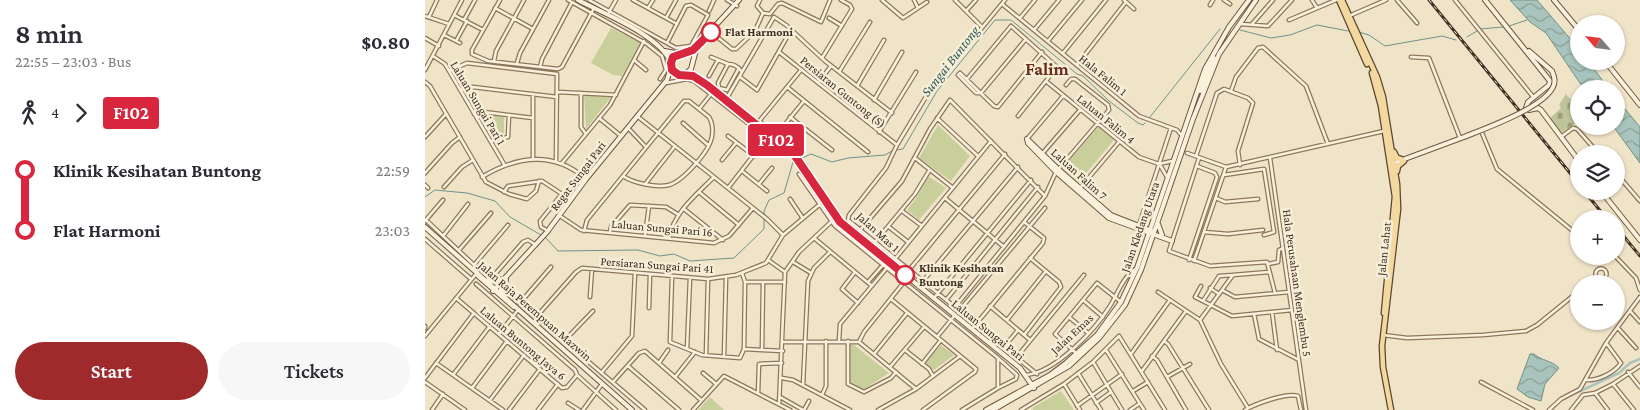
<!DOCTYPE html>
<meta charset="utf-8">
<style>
:root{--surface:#fff;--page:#f7f7f7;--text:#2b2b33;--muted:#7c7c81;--accent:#9e2a2b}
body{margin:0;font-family:"Crimson Pro",serif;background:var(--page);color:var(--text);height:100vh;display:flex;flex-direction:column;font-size:19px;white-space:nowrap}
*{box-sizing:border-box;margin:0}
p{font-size:16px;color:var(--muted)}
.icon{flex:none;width:28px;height:28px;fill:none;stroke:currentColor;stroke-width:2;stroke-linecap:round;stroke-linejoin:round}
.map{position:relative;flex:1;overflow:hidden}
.drawer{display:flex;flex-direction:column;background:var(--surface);width:425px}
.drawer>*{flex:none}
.badge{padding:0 10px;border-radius:4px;font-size:18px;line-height:32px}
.needle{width:32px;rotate:298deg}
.controls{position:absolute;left:1145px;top:15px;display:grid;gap:10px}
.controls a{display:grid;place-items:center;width:55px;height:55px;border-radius:50%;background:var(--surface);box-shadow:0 1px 4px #0004;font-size:25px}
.map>.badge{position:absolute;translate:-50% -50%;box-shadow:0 0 0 2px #fff}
.legs{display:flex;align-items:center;gap:8px;height:55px;padding:0 15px;font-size:16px}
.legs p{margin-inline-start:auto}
.head{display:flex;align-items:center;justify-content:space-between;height:85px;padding:0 15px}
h1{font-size:28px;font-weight:600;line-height:38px}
.action{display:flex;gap:10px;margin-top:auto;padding:10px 15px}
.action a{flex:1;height:58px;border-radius:30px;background:var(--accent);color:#fff;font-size:20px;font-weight:600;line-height:58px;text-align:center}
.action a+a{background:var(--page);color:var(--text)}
ul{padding:0 15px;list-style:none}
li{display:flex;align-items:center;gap:18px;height:60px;font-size:19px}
li i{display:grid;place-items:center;width:8px;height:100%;margin:0 6px;background:currentColor}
li i::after{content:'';width:12px;height:12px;margin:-6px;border:4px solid;border-radius:50%;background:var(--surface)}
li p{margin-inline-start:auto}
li:first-child i{background:linear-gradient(#0000 50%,currentColor 0)}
li:last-child i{background:linear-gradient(currentColor 50%,#0000 0)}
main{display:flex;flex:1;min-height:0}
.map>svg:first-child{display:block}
.cemetery{fill:url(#cemetery-stones)}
.green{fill:#c9cf9b}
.water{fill:url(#water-waves);stroke:#6f938a}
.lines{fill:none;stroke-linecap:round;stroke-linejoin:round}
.stream{stroke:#6f938a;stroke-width:1}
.canal{stroke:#a9c4bc;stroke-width:2.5}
.street-casing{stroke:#8d765c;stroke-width:5}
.secondary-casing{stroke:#6f573f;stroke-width:6}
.primary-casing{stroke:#5b4430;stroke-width:7}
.street{stroke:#faf1dc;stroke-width:2.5}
.secondary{stroke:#faf1dc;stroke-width:4}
.primary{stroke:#f3d9a0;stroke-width:4.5}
.rail-casing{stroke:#3d2e20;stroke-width:3}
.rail{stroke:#f7eed8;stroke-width:1;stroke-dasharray:4;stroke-linecap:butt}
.secondary-bridge-casing{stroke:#6f573f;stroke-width:6;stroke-linecap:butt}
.secondary-bridge{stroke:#faf1dc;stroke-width:4}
.line-1-casing{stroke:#fff;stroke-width:11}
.line-1{stroke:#d7263d;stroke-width:8}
.stop-1-dot{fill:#fff;stroke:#d7263d;stroke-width:2.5}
.labels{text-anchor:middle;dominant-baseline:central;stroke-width:5;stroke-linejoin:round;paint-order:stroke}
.stop-label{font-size:12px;font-weight:bold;fill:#3d2e20;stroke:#f7eed8;text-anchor:start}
.street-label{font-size:12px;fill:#3d2e20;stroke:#f7eed8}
.water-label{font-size:14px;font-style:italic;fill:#2f5d5a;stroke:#f7eed8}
.district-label{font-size:18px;font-weight:bold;fill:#6b2e1e;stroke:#f7eed8}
</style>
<main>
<section class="drawer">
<div class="head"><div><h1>8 min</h1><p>22:55 – 23:03 · Bus</p></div><b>$0.80</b></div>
<div class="legs"><svg class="icon" aria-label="walk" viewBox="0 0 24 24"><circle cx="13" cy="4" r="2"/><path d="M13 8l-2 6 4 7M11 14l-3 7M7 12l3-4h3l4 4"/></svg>4<svg class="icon" aria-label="forward" viewBox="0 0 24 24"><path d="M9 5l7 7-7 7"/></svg><b class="badge" style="background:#d7263d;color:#fff">F102</b></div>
<ul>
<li><i style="color:#d7263d"></i><b>Klinik Kesihatan Buntong</b><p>22:59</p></li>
<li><i style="color:#d7263d"></i><b>Flat Harmoni</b><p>23:03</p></li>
</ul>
<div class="action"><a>Start</a><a>Tickets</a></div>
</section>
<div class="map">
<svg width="1215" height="410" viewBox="0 0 1215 410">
<defs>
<pattern id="cemetery-stones" width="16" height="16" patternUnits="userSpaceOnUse" patternTransform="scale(1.25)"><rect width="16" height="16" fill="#bfc49a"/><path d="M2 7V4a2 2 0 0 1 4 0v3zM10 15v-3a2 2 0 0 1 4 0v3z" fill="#9ca07d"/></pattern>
<pattern id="water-waves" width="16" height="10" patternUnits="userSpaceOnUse" patternTransform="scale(1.25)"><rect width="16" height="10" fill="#a9c4bc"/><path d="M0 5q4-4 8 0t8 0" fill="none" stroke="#8ba098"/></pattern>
</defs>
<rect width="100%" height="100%" fill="#f0e4c8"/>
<path class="cemetery" d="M1141,94L1154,109V121L1136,133L1125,118L1136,108L1134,105Z"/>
<path class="green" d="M186,28L215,43L197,76L188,75L166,63Z
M159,95L186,97L161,129Z
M61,114L79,117V137L68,136L54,116Z
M513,125L545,156L526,181L494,158Z
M673,127L689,140L652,184L637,169Z
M503,176L521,188L494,220L482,210L492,197Z
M425,345H429L464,373L438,390L424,382Z
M516,345L529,355L509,370L500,363Z
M636,391L649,410H608L607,408Z
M285,397L299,410H273Z"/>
<path class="water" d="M1085,0H1112L1154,49V61H1163L1184,89H1159L1121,33L1105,22Z
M1191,98L1215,127V163L1188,126H1191Z
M1105,354H1109C1117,361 1126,360 1134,368L1120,384L1116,401L1103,397L1092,389Z"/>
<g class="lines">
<path class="stream" d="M1084,26L1102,20
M1055,29L1078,27
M815,30L846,38L865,35L892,25L923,31
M934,32L944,35L960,46L1017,36L1031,40
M1042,37L1052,31
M725,117L795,29
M471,150L478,149L512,91L570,20H586L652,74L658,76L684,101L713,123L718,125L720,123
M0,197L10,190L42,193L70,201L85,217L116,235
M120,237L133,251L213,250L235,256L249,254L265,261L309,258L339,229V211L344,200L359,193L368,162L386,154L407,162L423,158L460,155L467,151"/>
<path class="canal" d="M1136,400L1194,373L1205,363L1215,359
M1126,410L1132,404"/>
<g class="street-casing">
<path id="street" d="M75,0L47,50V54L63,61L133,69L137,67L169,8
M143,0L222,44L237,56L241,70L235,79
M164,0L242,43L251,48L266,46L283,15L266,5L261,6L242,43
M208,0L252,24
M302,0L312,6
M335,0L332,6L338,13L345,14L353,4L357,3L396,22L405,0
M457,0L478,18L502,2
M489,0L493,8
M530,0L557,27
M699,0L709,9
M799,0L805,4
M887,0L892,8
M972,0L992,23
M1030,0L1109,98
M577,4L714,116L752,130L757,136
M785,5L788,0
M70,8L108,29
M223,8L228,0
M284,11L289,0
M541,11L551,0
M184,12L191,0
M29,15L58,30
M0,16L24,24
M924,16L961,0
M4,17L12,0
M241,18L251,0
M404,18L417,26
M595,18L610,0
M39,20L50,0
M864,20L911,0
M816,24L843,26L867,0
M827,24L848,0
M609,30L634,0
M286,32L307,49H311L330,31L338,13
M19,35L35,43
M551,35L580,0
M0,38L14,46
M31,41L42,21
M623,41L657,0
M354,52L472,145
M638,53L681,0
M8,56L20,64L79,164
M286,57L303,64
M986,57L1004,58L1035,138
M397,58L427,9L425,5L416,0
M209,60L221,70
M69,61L71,51L99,0
M92,63L95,53L124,0
M652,65L701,2
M115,67L117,59L147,2
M314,68L302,90L294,88L293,83L303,64C310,64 313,67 317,72
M0,70L37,0
M24,71L42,63L132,74L131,161
M414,72L445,22
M533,75L535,73L569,106L573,107L617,52
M533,75L551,93H556L601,39
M284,76L293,60
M315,77L332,90L366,30
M542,79L586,26L632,67L593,116
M0,82L5,86L61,182L84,194L102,199L111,191L114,181
M622,82L714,157L734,164L747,161
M241,83L262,79L269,81L362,154
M393,83L406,66
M508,85L472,145L461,168L424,215L423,220L612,374
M432,86L459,40
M362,87L443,152
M35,90L48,87L132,97
M806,91L811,77L833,48L838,47L881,86L903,144
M133,92L191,95
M156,93V127L161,134
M449,100L477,52
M299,103L349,17L361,25L400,61L467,113
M274,109L286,94
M49,114L59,112L108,118
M212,116L342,219L358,235
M365,117L407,150
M174,118L196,136
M512,118L553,156
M334,121L365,145
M258,123L283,145
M331,125L376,70
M203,128L221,147
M454,132L491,72
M1057,133L1072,169L1154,236
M352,134L379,101
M303,136L329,156
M0,137L21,114
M1136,137L1148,128L1152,129L1174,154
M602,139L638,96
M66,141L83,137L84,115
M762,153L801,167L959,131
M616,155L655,110
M771,156L792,93L799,89L823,98L828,103L813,151L815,165
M490,158L528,188
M774,158L744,251L785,266L842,262L850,293
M845,158L881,410
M108,159V94
M297,160L311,143
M137,163L185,105L219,41
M735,165L742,177
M317,171L342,191
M0,173L27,143L35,137
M1191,173L1215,201
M374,174L410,226L573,358V388L537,410
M799,175L839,169L849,232L839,235
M57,177C92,156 128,150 161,179
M221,183L250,146
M334,184L347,168
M0,185L3,188
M19,187L37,167L48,160
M303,188L342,138
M655,188L694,142
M79,192L83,186L117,181L146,200
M274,192L314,225
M520,198L579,247
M791,198L800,202L833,199
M365,199L377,217
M259,209L298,240
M477,211L497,226
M135,216L156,230L289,243L304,236L328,208
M1,220L49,265L50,270
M0,221L18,200
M714,225L746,128
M464,227L483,242
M435,230L477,181L505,129L525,100L620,196
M123,231L116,227L115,221L136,195
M159,231L162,220L259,101H264L284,117C287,122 288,130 287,136C285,151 258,181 244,185C231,188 208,183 198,176
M185,232L186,227L205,205L241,207L254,215
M779,232L803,234L838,230
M18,236L43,204
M220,236L224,206
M244,238C249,212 271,195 289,177
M389,238L447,286
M0,239L46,279
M450,242L490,194L504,171
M34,250L66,213
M1190,256L1211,278L1215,290
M470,259L566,141
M343,260L360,272L354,404
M764,260L792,177L790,173L772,166
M769,261L801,167
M368,262L386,273
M843,264L853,262L854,250L858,248
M49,265L83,225
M1170.5 274a5.5 5.5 0 1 1 11 0a5.5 5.5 0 1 1-11 0Z
M484,270L580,154
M360,272L374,252L406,222
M430,272L417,289L433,303
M247,276L245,342L277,355L315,358L319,349L320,282L317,273
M64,281L98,242L103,240L111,245
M498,281L593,167
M320,282H360
M443,282L458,265
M80,283V289L84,294L220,410
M51,284L150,370L152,375L191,410
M1163,284L1171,277
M776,286L770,297L807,316L867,310
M785,288L794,294
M797,290L810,297L864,292
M733,292L775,320L796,364L823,408
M165,297L167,269
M31,298L137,388L142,387L152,375
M509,298L606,180
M466,299L551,369L550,372L498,410
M521,300L613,187
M658,300L678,317
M778,301L794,276L808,275
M95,303L126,267
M565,306L605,340
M530,307L620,196L631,172L684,110L683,105L650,79H646L641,85
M224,308L225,274
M534,311L620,208
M1205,311L1215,322
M847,312L852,350
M829,314L834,339L874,360
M112,316L151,272L157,268L283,279L311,275L341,263L358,235L400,200
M644,317L663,333
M582,320L621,271
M775,320L808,275L844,272
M0,326V328
M1193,328L1211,348
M547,329L618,243L619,238L599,222
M74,334L93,310
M599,335L636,287L634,282L605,258
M958,335L982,338L1058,335L1101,331L1112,325L1154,291
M0,336L51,274
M512,337L530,315
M140,340L168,311
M414,341L415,324L466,263
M423,341V384L439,392L466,378L471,372
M739,341L743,344L784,410
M358,342H434L491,389
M434,342L439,332L479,282
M579,347L593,330
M262,349L265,278
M319,349L337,350L338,282
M337,350L358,351
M480,350L504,369L508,376
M681,350L719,410
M449,354L482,313
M652,354L630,334L672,283L696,302
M706,354L745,300
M281,355L283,279
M727,356L732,360L761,410
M299,357L301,277
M573,358L592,375L591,379L573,388
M591,358L659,275
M668,362L697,410
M11,363L78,410
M234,363L243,350
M497,364L516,340
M203,366L254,410
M465,367L499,327
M717,371L761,311
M177,372L207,336L210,273
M1203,372L1215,387
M278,373L290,383
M653,373L676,410
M28,375L65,326
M601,375C631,372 670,330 685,306C693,293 698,276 712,268
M250,377L270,352
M742,377L765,364
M0,378L49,313
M357,378L368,380L425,410
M1160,380C1173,381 1189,373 1196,363L1182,344
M0,382L40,410
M188,382L214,353L220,351L276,400
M1056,382L1108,410
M639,384L655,410
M1188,384L1209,410
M378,385L383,281L389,268L405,252
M47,388L82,341
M708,391L723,382
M333,393L334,364L357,363
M1170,393L1183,410
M397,395L401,386V341
M355,397L378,410
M65,400L99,355
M143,403L154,410
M671,403L686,392
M652,406L697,374
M7,410L18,394
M84,410L115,369
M113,410L133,384
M158,410L177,384
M268,410L299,376L365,410
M379,410L384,401
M453,410L491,389L535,356
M596,410L639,384L668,362L694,336L740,410
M705,410L714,404
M820,410C830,404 862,392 873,396L876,410
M1124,410L1136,399L1155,389L1181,343L1215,297
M1146,410L1158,395L1170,393L1188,384L1215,366"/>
</g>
<g class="secondary-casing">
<path id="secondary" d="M153,0C179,14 235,35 246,63
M1060,0L1125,81L1124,85L1103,102L1101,108L1104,110L1113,108L1116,110L1154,161
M1129,0L1154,30
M240,51L254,54L268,50L314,0
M1104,51L1127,71
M254,54L247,60C243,78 258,72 268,76C273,78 278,82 282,85L370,156L415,222L595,368L609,388
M1180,61L1215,105
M260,74L266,69L271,50
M775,91L789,58
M602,139L603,143L631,172L684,218L747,241
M602,139L633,169L686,215L727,231
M969,163L1039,137
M1176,191L1215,240
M733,224L737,235
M0,227L207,410
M53,276L89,307
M63,280L70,282L77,279
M68,291L122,232L161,179L242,80L246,67
M77,294L76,289L81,280
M561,410L625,375L641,363L672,335L696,302L712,268L780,69L804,27L824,0
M568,410L644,366L674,338L700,305L716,270L768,119L794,54L831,0"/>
</g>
<g class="primary-casing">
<path id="primary" d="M914,0L942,64
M917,0L952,77L958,97L972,184L973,209L957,346L958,367L966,410
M947,73L956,106L970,197
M969,152L972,158L976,159
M972,171L973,166L979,161
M959,313L970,196"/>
</g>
<use href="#street" class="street"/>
<use href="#secondary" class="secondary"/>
<use href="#primary" class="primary"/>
<g class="rail-casing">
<path id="rail" d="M1004,0L1154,184
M1159,191L1182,219
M1191,227L1215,256"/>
</g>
<use href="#rail" class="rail"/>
<g class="secondary-bridge-casing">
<path id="secondary-bridge" d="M1039,137C1061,128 1118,108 1128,87C1131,81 1129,76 1127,71"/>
</g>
<use href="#secondary-bridge" class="secondary-bridge"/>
</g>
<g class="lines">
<g class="line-1-casing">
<path id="line-1" d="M286,32L268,50L248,57L246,63L247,70L254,75L268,76L282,85L370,156L415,222L480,275"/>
</g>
<use href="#line-1" class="line-1"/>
</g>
<g class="stop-1-dot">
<circle cx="286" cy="32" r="9"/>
<circle cx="480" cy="275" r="9"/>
</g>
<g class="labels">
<g class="stop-label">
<text x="300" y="32">Flat Harmoni</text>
<text x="494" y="268">Klinik Kesihatan<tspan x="494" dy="14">Buntong</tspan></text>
</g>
<g class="street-label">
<text transform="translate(678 75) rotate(39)">Hala Falim 1</text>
<text transform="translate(418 92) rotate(39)">Persiaran Guntong (S)</text>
<text transform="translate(53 103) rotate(59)">Laluan Sungai Pari 1</text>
<text transform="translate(681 119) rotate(39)">Laluan Falim 4</text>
<text transform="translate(654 174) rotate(42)">Laluan Falim 7</text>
<text transform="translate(153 176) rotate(-53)">Regat Sungai Pari</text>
<text transform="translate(715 227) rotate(-71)">Jalan Kledang Utara</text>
<text transform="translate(237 228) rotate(5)">Laluan Sungai Pari 16</text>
<text transform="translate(453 232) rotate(42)">Jalan Mas 1</text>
<text transform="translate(959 249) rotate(-84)">Jalan Lahat</text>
<text transform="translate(232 265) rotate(4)">Persiaran Sungai Pari 41</text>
<text transform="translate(872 283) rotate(82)">Hala Perusahaan Menglembu 5</text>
<text transform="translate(110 311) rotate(41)">Jalan Raja Perempuan Mazwin</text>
<text transform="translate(563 330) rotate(39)">Laluan Sungai Pari</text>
<text transform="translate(647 334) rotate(-43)">Jalan Emas</text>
<text transform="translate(98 343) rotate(40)">Laluan Buntong Jaya 6</text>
</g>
<g class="water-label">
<text transform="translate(525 61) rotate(-52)">Sungai Buntong</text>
</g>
<g class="district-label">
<text x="622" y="69">Falim</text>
</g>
</g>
</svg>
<div class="controls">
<a><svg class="needle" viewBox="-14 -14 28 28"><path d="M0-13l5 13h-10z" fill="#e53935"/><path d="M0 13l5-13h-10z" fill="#7c7c81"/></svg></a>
<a><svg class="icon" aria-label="locate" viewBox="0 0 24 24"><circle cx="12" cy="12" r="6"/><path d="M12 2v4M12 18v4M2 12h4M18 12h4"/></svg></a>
<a><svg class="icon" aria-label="layers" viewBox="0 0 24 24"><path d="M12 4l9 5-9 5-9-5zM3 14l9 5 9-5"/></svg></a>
<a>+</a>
<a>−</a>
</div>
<b class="badge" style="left:351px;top:140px;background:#d7263d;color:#fff">F102</b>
</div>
</main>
